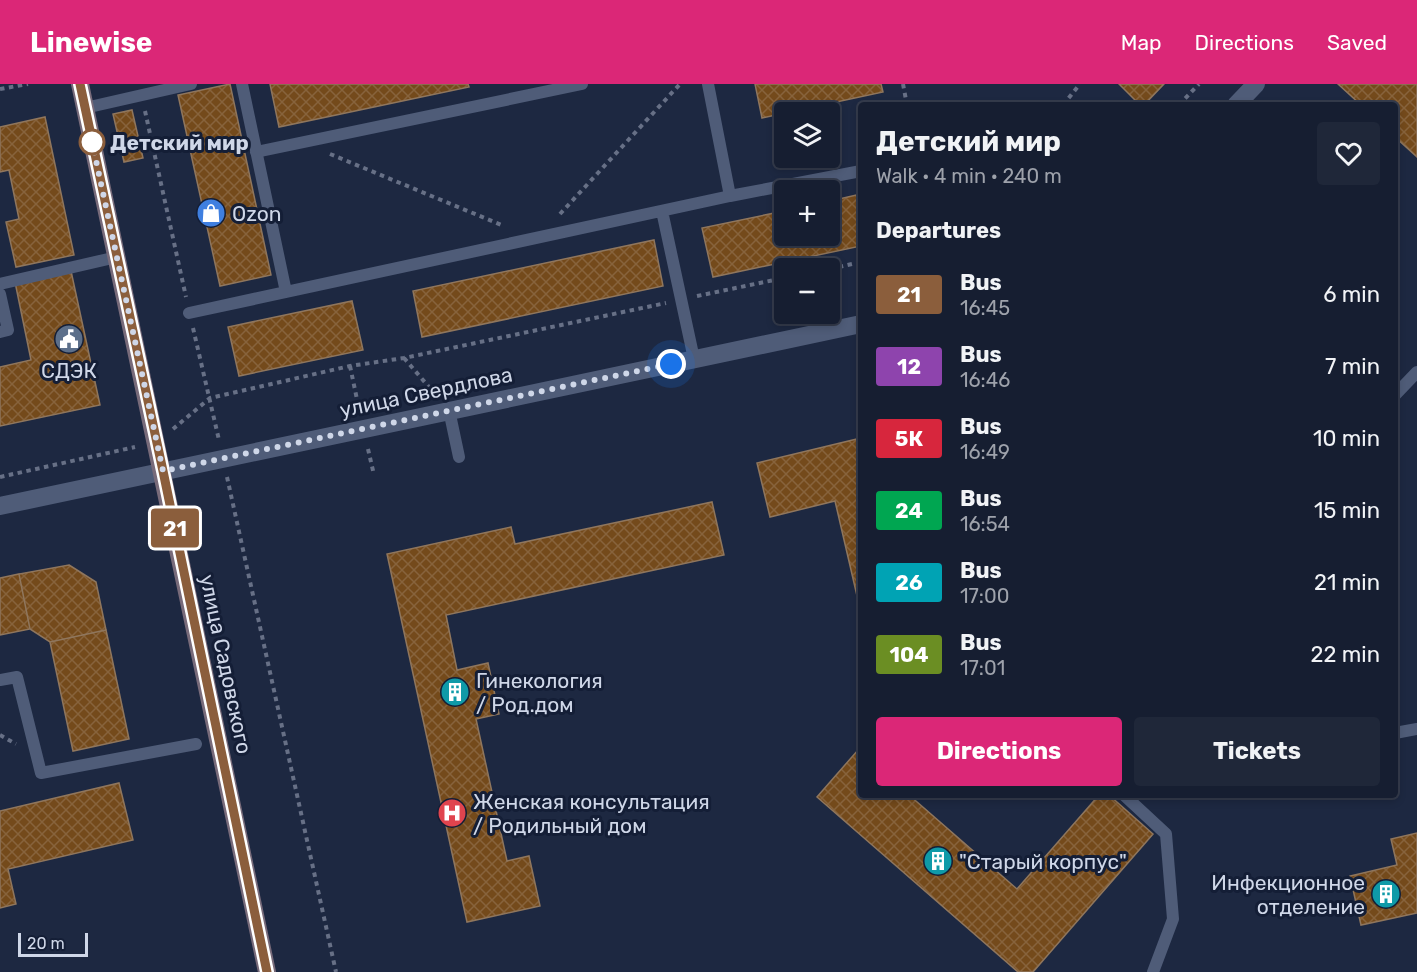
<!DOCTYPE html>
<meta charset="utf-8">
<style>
:root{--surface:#161e31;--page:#1f2739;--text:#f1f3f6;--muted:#9ea2ab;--line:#353c4d;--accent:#db2777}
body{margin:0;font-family:Rubik,sans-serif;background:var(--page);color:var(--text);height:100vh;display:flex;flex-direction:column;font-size:22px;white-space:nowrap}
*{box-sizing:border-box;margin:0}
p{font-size:20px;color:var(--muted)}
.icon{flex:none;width:33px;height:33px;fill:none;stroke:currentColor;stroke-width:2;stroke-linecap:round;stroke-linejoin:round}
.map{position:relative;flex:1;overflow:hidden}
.drawer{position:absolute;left:858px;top:18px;width:540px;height:696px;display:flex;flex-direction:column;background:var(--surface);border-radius:6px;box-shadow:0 3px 9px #0003,0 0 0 2px var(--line)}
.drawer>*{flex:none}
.badge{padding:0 12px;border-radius:4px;font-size:21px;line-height:39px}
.fabs{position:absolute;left:774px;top:18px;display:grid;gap:12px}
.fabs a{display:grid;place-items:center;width:66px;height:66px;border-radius:6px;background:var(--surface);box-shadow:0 3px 9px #0003,0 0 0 2px var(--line);font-size:30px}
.scale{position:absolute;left:18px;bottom:15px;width:70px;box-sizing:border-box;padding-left:6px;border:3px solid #cfd7e8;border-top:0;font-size:16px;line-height:21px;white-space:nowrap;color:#cfd7e8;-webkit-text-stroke:4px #141e36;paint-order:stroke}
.you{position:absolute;width:30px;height:30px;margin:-15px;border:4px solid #fff;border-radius:50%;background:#1a73e8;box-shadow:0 0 0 9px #1a73e833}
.map>.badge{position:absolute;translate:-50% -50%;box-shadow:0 0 0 3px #fff}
h2{padding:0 18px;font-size:22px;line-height:54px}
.round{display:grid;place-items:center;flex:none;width:63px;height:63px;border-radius:6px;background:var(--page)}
.overview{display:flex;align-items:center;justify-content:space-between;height:102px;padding:0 18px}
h1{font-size:28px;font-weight:700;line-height:45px}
.button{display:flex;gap:12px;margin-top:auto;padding:12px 18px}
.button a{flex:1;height:69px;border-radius:6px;background:var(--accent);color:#fff;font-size:24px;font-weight:700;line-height:69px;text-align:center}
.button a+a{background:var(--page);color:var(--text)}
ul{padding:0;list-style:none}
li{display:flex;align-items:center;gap:18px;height:72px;padding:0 18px}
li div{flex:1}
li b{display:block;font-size:22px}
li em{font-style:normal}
li .badge{min-width:66px;font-weight:700;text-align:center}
header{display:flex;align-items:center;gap:36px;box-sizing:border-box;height:84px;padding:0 30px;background:var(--accent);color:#fff}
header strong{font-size:28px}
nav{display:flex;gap:33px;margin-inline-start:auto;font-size:21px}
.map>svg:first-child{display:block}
.building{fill:url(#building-cross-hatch);stroke:#8f765d;stroke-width:1.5}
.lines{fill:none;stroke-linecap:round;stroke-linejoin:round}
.path{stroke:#677086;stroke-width:4;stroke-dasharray:4.5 4.5;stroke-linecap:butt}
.lane{stroke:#4f5c78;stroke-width:12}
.street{stroke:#4f5c78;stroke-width:18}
.secondary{stroke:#786b7a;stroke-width:18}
.line-casing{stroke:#fff;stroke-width:14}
.line{stroke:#8b5e3c;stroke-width:9}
.walk{stroke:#cfd7e8;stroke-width:6;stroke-dasharray:0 10.8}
.stop-dot{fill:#fff;stroke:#8b5e3c;stroke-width:3}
.labels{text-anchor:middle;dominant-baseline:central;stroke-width:6;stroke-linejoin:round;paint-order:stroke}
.stop-label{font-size:21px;font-weight:bold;fill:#cfd7e8;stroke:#141e36;text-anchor:start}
.poi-label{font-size:21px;fill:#cfd7e8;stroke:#141e36;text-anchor:start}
.street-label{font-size:21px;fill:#cfd7e8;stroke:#141e36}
</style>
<header>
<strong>Linewise</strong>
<nav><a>Map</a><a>Directions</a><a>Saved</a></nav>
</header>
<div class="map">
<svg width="1417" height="888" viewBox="0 0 1417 888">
<defs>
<pattern id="building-cross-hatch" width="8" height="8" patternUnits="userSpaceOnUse" patternTransform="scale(1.5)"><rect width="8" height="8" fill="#744a1b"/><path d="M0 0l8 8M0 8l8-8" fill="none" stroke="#87633c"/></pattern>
</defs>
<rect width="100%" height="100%" fill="#1d2841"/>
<path class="building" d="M230,0L271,191L220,202L178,11Z
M270,0H468L469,3L279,43Z
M755,0H881L883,8L762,34Z
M1119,0H1164L1144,21H1140Z
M1338,0H1417V73L1395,53V21H1361Z
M132,26L143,74L124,78L113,30Z
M45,33L74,171L16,183L6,138L19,135L9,86L0,88V43Z
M861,110V162L713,193L702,144L784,127V152H830V117Z
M654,156L663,202L422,253L413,207Z
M71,187L100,321L0,342V283L31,276L15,198Z
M352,217L363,266L239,292L228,243Z
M861,354V529L835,417L770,433L757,379Z
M712,418L724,471L446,531L457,586L488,579L499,630L476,635L507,777L529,772L540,822L467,838L387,470L511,443L515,460Z
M69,481L96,498L106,546L50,558L30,545L19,490Z
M19,490L30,545L0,551V494Z
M106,546L129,655L73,667L50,558Z
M858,666L861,669V711H909L1017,805L1099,711H1109L1153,750L1033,888H1018L817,713Z
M119,699L133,756L8,785L16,820L0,824V727Z
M1417,749V829L1361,841L1350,792L1397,781L1391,755Z"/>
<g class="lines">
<path class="path" d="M903,0L907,21
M0,5L28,0
M1063,21L1080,0
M1179,21L1199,0
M145,27L186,213
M330,70L504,142
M560,130L680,0
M830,185L861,178
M697,212L784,194
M193,244L219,356
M404,274L435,310
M350,282L359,325
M173,345L210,314L350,282L404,274L666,219
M368,365L374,391
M0,393L135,363
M227,393L336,888
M0,651L16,660"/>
<path class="lane" d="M242,0L286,208
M708,0L730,112
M85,24L191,0
M256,68L582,0
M662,127L694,275
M0,200L117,173
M0,210L8,246L0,248
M189,229L730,112L861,87
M1395,311L1417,288
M449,326L459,373
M0,596L17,593L41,689L196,660
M1395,649L1417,645
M1124,711L1166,750L1173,835L1153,888"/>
<path class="street" d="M1236,21L1256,0
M0,422L861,240"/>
<path class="secondary" d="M80,0L267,888"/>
</g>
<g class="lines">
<g class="line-casing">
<path id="line" d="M80,0L163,387L267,888"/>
</g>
<use href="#line" class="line"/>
<path class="walk" d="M92,58L163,387L671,280"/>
</g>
<defs>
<g id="shop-disc" transform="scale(1.5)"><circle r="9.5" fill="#3f7fe0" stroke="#141e36"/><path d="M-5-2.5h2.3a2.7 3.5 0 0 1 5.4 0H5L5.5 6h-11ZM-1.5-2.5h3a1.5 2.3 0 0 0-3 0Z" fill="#fff"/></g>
<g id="civic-disc" transform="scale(1.5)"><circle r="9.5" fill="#5c6f8a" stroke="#141e36"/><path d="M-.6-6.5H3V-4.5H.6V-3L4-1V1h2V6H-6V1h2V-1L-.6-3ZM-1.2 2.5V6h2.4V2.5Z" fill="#fff"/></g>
<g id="building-disc" transform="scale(1.5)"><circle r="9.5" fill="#0f9aa8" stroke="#141e36"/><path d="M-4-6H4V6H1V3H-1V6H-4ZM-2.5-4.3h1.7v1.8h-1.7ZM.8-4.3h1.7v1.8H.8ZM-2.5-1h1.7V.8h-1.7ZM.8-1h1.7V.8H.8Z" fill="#fff"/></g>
<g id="hospital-disc" transform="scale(1.5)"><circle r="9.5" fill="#e0444e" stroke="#141e36"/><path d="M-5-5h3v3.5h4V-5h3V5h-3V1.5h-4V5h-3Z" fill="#fff"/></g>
</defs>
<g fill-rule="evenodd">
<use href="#shop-disc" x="211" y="129"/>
<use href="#civic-disc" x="69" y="255"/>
<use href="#building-disc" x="455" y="608"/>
<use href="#hospital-disc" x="452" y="729"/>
<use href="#building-disc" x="938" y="777"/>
<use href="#building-disc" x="1386" y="810"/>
</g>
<circle class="stop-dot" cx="92" cy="58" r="12"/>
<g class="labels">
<g class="stop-label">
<text x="110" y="58">Детский мир</text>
</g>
<g class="poi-label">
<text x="232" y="129">Ozon</text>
<text x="69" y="286" text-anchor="middle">СДЭК</text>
<text x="476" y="596">Гинекология<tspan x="476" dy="24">/ Род.дом</tspan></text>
<text x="473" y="717">Женская консультация<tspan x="473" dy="24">/ Родильный дом</tspan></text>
<text x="959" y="777">"Старый корпус"</text>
<text x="1365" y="798" text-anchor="end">Инфекционное<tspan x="1365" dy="24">отделение</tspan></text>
</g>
<g class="street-label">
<text transform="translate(426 308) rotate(-12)">улица Свердлова</text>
<text transform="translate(226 580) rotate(78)">улица Садовского</text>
</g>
</g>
</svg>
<div class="fabs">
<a><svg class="icon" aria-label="layers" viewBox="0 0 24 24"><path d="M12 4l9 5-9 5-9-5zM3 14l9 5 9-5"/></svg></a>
<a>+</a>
<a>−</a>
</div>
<div class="scale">20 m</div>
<div class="you" style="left:671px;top:280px"></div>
<b class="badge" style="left:175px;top:444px;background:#8b5e3c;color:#fff">21</b>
<section class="drawer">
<div class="overview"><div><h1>Детский мир</h1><p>Walk · 4 min · 240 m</p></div><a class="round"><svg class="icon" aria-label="heart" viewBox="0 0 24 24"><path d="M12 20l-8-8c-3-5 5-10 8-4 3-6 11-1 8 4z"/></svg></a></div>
<h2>Departures</h2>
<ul>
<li><span class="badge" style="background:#8b5e3c;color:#fff">21</span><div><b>Bus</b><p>16:45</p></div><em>6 min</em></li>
<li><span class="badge" style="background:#8e44ad;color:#fff">12</span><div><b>Bus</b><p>16:46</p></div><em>7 min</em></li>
<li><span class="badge" style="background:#d7263d;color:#fff">5К</span><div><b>Bus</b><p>16:49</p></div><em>10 min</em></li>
<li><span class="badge" style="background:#00a651;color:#fff">24</span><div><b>Bus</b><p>16:54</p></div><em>15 min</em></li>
<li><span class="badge" style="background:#00a3b4;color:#fff">26</span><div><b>Bus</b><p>17:00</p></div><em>21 min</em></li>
<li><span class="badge" style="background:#6b8e23;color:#fff">104</span><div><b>Bus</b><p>17:01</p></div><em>22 min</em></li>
</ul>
<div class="button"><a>Directions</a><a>Tickets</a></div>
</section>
</div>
